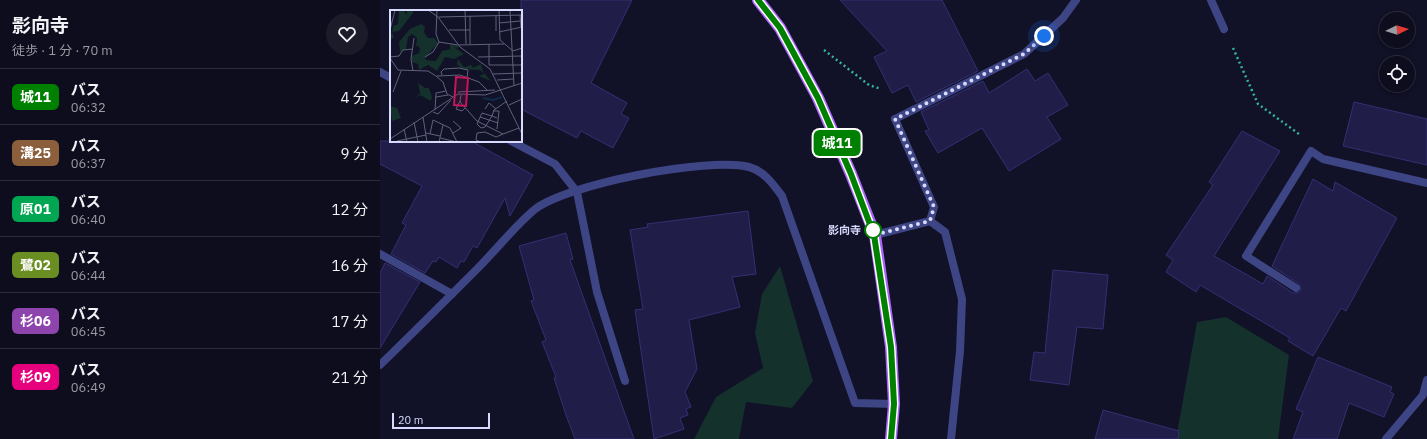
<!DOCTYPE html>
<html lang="ja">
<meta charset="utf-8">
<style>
:root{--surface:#0d0d1d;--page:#1b1b2a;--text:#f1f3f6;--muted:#9a9ca4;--line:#2d2d3b}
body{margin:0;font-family:"IBM Plex Sans","Noto Sans JP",sans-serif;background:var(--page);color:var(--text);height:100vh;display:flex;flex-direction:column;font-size:15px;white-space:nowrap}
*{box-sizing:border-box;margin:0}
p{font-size:13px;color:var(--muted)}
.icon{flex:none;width:22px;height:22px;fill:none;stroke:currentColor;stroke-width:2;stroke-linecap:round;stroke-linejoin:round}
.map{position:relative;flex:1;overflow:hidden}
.sheet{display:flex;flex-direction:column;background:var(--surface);width:380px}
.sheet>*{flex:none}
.badge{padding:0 8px;border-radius:6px;font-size:14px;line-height:26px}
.needle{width:26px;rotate:85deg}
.controls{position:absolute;left:999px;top:12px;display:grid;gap:8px}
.controls a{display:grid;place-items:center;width:36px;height:36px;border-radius:50%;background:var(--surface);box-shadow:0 2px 6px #0003,0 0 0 1px var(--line);font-size:20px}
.scale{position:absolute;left:12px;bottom:10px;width:98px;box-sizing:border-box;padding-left:4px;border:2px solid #d8dafe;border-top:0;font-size:11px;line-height:14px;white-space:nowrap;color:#d8dafe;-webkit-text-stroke:3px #111127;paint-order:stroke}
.you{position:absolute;width:20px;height:20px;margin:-10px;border:3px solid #fff;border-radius:50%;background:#1a73e8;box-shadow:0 0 0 6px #1a73e833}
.map>.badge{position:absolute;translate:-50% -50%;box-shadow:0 0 0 2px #fff}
.round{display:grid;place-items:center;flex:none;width:42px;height:42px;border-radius:21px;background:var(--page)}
.summary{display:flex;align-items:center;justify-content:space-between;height:68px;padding:0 12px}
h1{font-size:19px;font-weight:700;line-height:30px}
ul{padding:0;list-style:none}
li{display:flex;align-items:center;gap:12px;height:56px;padding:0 12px;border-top:1px solid var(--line)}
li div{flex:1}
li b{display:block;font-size:15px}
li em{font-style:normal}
li .badge{min-width:44px;font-weight:700;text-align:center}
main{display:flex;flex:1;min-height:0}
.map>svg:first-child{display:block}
.green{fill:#14312c}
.building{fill:#201d48;stroke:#343073}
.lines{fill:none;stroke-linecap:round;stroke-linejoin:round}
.path{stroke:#34b69b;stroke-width:2.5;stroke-dasharray:2 3;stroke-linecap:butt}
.lane{stroke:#3e4584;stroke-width:8}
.street{stroke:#3e4584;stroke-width:8}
.primary{stroke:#ab64f9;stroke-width:12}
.line-casing{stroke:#fff;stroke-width:9}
.line{stroke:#008000;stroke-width:6}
.walk{stroke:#d8dafe;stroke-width:4;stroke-dasharray:0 7.2}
.stop-dot{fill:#fff;stroke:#008000;stroke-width:2}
.labels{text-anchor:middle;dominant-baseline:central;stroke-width:3;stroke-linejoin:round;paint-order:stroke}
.stop-label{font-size:11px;font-weight:bold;fill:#d8dafe;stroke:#111127;text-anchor:end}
.inset-river{fill:none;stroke:#0e2c48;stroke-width:2}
.inset-road{fill:none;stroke:#61617d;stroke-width:1}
.view{fill:#c2185b;fill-opacity:0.15;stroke:#c2185b;stroke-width:2}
.inset-edge{fill:none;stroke:#d8dafe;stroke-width:2}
</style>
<main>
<section class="sheet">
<div class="summary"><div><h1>影向寺</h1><p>徒歩 · 1 分 · 70 m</p></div><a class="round"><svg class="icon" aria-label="heart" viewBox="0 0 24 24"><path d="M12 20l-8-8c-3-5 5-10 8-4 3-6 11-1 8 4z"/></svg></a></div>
<ul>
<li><span class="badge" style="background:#008000;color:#fff">城11</span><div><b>バス</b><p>06:32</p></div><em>4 分</em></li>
<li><span class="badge" style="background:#8b5e3c;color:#fff">溝25</span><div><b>バス</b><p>06:37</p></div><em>9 分</em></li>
<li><span class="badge" style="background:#00a651;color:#fff">原01</span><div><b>バス</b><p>06:40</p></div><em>12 分</em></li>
<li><span class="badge" style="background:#6b8e23;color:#fff">鷺02</span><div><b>バス</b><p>06:44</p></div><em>16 分</em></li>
<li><span class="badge" style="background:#8e44ad;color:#fff">杉06</span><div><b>バス</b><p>06:45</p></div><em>17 分</em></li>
<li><span class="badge" style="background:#e6007e;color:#fff">杉09</span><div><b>バス</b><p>06:49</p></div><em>21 分</em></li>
</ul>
</section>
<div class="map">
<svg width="1047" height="439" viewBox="0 0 1047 439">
<rect width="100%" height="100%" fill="#111127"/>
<path class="green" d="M400,266L433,381L412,408L366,402L359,439H314L336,397L383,368L375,333L382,294Z
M846,317L909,355L898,439H796L817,322Z"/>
<path class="building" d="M141,0H252L211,83L247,103L241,114L249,118L233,148L201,131L197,138L141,109Z
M460,0H562L598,71L536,102L528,85L512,93L494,57L507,51Z
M647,69L655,81L668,73L688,105L667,117L681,139L629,171L602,128L558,153L545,131L549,130L541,112L603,81L609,93Z
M974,102L1047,119V165L963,146Z
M862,131L900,151L834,256L883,284L887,276L913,293H918L921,291L919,284L892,266L933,179L953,191L955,182L1017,218L966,311L961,308L933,356L908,341L910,338L820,285L816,292L786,272L793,260L786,255L833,185L829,182Z
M0,141H91L153,175L130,216L125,198L97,248L93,246L84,262L81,261L77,268L59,257L56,262L53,261L45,273L11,254L26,225L22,223L42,186L0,164Z
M368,211L376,274L352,277L360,307L309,320L317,369L305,392L311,407L306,409L308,415L300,418L304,429L274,439L255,310L263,309L250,230L268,227L267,224Z
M186,233L193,259L190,260L254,439H195L186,415L174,378L176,377L162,342L166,340L151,301L154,300L139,246Z
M5,263L40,282L0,348V273Z
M673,270L728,275L723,329L697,327L689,385L650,380L654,352L665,353Z
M938,357L1012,387L1010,392L1014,394L1004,417L969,403L957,439H913L923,412L916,409Z
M723,410L799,431L798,439H715Z"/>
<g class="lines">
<path class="path" d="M853,48L878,104L919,134
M444,50L489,85L501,89"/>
<path class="lane" d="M831,0L844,29
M515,119L644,54L683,18L696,0
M197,192L217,292L245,381
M0,254L72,294
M916,288L866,256L931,151L943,159L1047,183"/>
<path class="street" d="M0,72L11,78
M515,119L554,207L550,221L565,232L582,299L580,351L571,439
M131,141L175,164L197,192
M495,235L550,221
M0,365C33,333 65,301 97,269C116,250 134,227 154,210C186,184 328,157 369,167C384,171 393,184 402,196L475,403L514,404
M1006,439L1043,395L1047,380"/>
<path class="primary" d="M378,0L400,28L438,98L471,174L495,235L511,347L514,404L511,439"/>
</g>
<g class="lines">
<g class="line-casing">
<path id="line" d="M378,0L400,28L438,98L471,174L494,235L511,347L514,404L511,439"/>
</g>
<use href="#line" class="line"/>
<path class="walk" d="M493,230L494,235L550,221L554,207L515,119L644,54L664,36"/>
</g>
<circle class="stop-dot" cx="493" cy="230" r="8"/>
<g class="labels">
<g class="stop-label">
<text x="481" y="230">影向寺</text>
</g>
</g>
<g transform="translate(10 10)">
<rect width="132" height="132" fill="#111127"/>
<path d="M9,0H13L17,5V0H23V3L9,21L2,22L4,28L12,26L0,29L4,14V16L8,14ZM31,14L35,17L34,22L38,28H44L48,33L35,48L36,50L46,51L52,41L60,39V34L68,36V38L64,37L74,44L64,49L55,47L47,61L38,55L29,60L28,54L22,52V46L29,43L30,38L26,35L27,28L22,24L18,27L16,39L10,42L9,32L20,19ZM68,49L74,57L81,55L83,58L91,54L93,62L101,71L89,66L94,64L90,60L72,59L67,54ZM28,73L35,78H39L42,87L41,91L30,85L25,89L30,83ZM0,96L7,98L11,108L2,111Z" fill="#14312c"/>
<path class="inset-river" d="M93,88L103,90L112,87"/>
<path class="inset-road" d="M38,0L48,7L70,37L100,59L132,124M75,0L76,34M109,0L110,30L123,41L132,38M120,0L124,76M106,5V21M130,5L131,17M80,6V34M49,7L132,5M109,13L130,11M0,20L5,0M59,20H80M109,22L132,17M49,32L68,35L114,34M99,34V55M0,47L9,46L13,40L23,39M35,47L43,42L49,32L46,24L47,0M88,47L132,46M0,48L8,60L38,61L46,66L53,72L57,84L63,87M99,55H132M23,61L21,49L24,28M103,64L132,63M52,65L51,62L54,59L69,58L78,60L77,68M47,66L70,65L89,72L98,81M107,70L123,69M3,82L11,61M68,82L105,80M71,85L70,92L87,111L113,124L129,118M46,87L58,85M70,91L66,99L72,101L75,98M119,95L132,89M95,99L99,93L106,99M45,100L46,83L56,81M103,101H109L107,119M43,102L48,104L61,90M33,107L37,132M90,107L108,113M107,108L102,106L92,103L87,114L91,118L95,117L102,106L104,100L117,91M24,112L28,132M14,119L17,132M36,123L50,126M63,123L71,118L63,111M40,124L43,110L60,118L67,132M50,128L67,132M0,129L68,84L95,85L132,73M7,131L36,125M49,132L53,115M91,132L86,130L87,123L95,122L106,127L113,124"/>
<path class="view" d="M66,67L78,68L76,96L64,95Z"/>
<rect width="132" height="132" class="inset-edge"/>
</g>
</svg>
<div class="controls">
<a><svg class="needle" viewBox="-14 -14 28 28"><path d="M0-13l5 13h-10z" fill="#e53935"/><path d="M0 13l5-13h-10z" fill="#9a9ca4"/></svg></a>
<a><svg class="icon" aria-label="locate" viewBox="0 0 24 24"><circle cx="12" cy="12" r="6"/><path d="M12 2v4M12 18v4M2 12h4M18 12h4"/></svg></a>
</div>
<div class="scale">20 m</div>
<div class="you" style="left:664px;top:36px"></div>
<b class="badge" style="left:457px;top:143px;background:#008000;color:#fff">城11</b>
</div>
</main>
